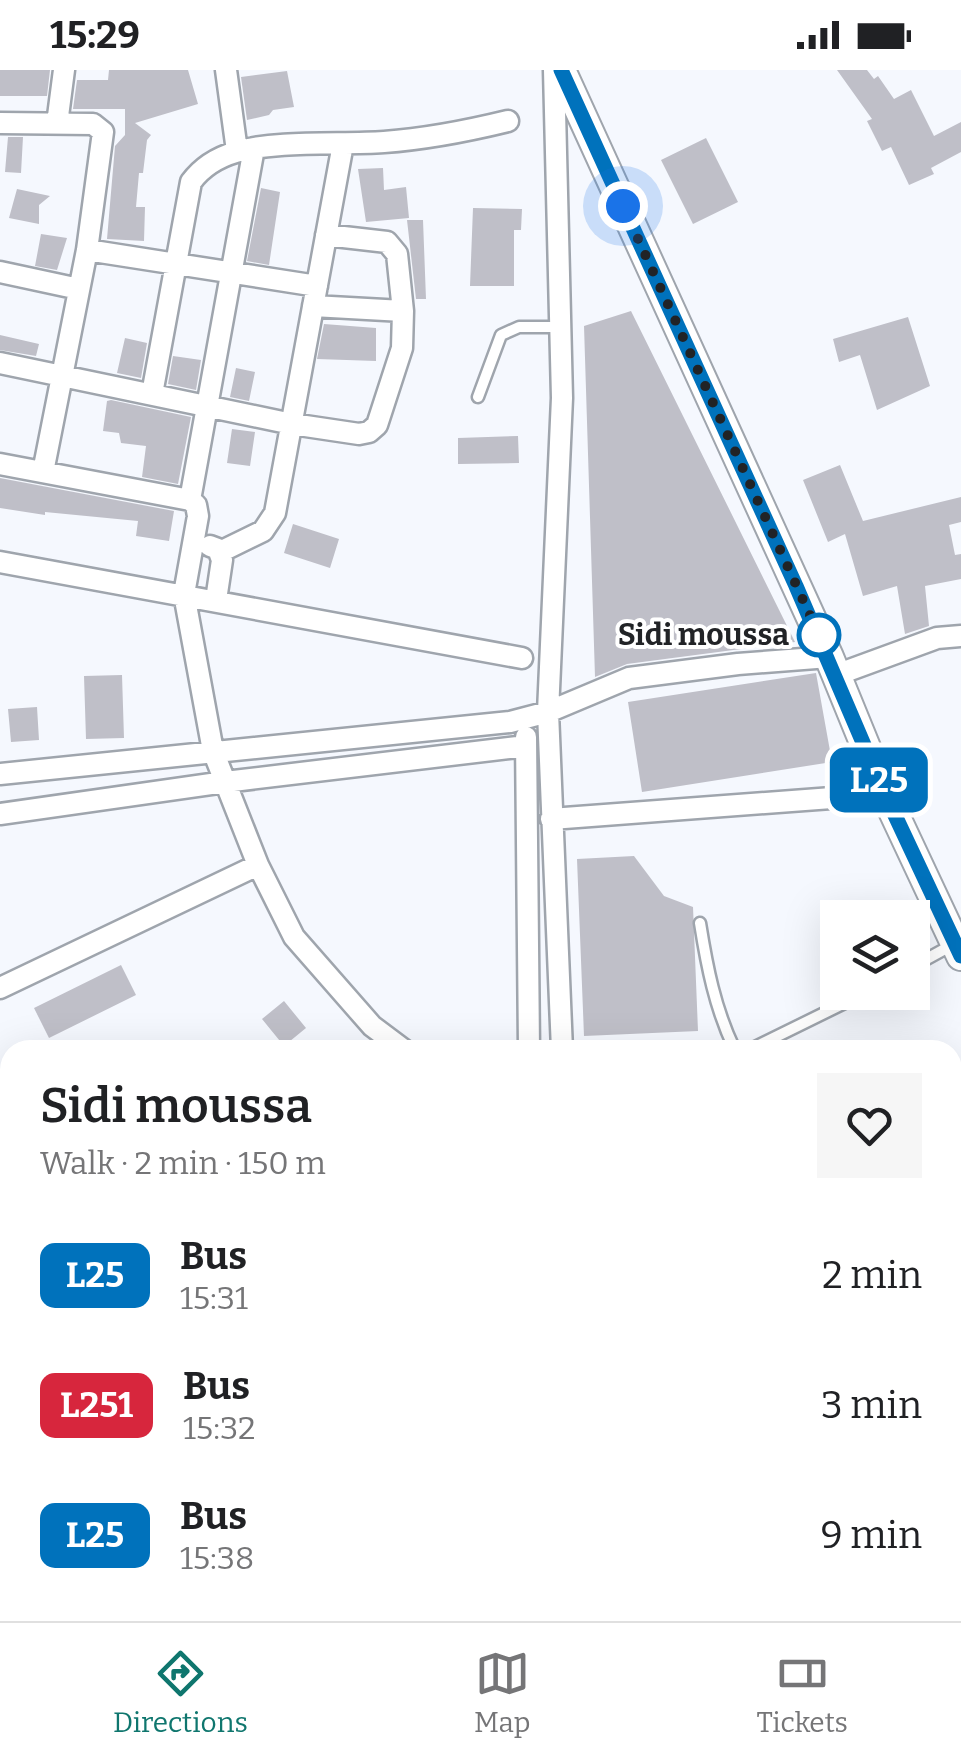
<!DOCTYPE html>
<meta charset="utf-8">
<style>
:root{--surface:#fff;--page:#f6f6f6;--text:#202124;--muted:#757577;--line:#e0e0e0;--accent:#0f766e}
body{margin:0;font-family:Bitter,serif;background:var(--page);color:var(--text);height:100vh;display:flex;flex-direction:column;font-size:38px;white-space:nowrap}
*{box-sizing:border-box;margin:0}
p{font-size:32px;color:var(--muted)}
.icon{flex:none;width:55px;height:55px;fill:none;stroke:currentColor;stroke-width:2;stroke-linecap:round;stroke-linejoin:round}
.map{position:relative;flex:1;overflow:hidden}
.sheet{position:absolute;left:0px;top:970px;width:962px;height:582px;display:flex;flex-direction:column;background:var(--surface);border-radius:30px 30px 0 0;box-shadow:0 10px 40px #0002}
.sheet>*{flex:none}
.badge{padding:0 20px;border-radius:15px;font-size:35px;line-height:65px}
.buttons{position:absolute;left:820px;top:830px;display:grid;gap:20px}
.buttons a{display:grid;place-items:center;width:110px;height:110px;border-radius:0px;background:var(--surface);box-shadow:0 10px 40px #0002;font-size:50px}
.you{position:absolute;width:50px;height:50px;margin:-25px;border:8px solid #fff;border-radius:50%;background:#1a73e8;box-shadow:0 0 0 15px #1a73e833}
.map>.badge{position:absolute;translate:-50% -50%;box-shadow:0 0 0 5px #fff}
.round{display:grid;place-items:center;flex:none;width:105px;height:105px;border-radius:0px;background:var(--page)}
.headline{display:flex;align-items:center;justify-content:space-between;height:170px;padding:0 40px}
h1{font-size:48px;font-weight:600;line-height:75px}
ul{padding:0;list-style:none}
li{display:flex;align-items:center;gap:30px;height:130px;padding:0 40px}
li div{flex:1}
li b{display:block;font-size:38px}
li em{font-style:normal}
li .badge{min-width:110px;font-weight:700;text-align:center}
.status{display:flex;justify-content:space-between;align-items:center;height:70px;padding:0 50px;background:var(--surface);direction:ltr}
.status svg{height:28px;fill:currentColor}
.menu{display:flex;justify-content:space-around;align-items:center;height:140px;border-top:2px solid var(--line);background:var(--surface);font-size:28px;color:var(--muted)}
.menu a{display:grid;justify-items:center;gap:5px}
.menu .active{color:var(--accent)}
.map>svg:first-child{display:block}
.building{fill:#bfbfc8}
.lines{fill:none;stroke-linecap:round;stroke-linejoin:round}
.lane-casing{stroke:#9fa5ad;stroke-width:15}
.street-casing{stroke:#9fa5ad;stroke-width:25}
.secondary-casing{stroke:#9fa5ad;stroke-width:32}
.lane{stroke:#fff;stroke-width:10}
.street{stroke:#fff;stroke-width:20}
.secondary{stroke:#fff;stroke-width:28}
.line-casing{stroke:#fff;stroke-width:22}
.line{stroke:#0072bc;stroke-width:15}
.walk{stroke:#212326;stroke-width:10;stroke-dasharray:0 18}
.stop-dot{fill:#fff;stroke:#0072bc;stroke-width:5}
.labels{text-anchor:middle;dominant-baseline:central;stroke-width:8;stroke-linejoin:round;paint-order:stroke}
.stop-label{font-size:30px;font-weight:bold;fill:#212326;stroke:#fff;text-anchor:end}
</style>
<div class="status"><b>15:29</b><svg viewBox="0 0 49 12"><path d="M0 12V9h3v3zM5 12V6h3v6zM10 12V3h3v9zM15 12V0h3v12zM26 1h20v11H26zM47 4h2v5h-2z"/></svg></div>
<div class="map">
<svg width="961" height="1551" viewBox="0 0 961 1551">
<rect width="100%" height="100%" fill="#f5f8fe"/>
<path class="building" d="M0,0H50L47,26H0Z
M109,0H188L198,34L135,53L151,65L147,70L143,103H139L136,137H145L144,171L107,169L115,76L125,65V39H73L77,10H108Z
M837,0H867L874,9L878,6L894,29L911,20L934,66L961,52V82L931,98L934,104L909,115L891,77L882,81L867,51L872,49Z
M287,1L294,37L273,40L269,45L247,50L241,7Z
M8,67H23L21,103L5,102Z
M706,68L738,132L693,154L661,90Z
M383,98L384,120L406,117L409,148L366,152L358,99Z
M261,118L280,122L269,195L247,191Z
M17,119L50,126L39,135V154L9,148Z
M473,138L522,139L521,160H514V216H470Z
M407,150H423L426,229H416Z
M41,164L67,168L57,200L35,196Z
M631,241L795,572L627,594L595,607L584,256Z
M908,247L930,316L877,340L860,285L839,292L833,269Z
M324,254L376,258V291L317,289Z
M0,265L39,274L36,286L0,280Z
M125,268L147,273L141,308L117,303Z
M173,286L201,290L196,320L168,314Z
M236,298L255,302L249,331L230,327Z
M111,330L191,347L178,414L142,407L146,376L121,373L119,363L103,361L107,331Z
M232,359L255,362L250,396L227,393Z
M518,366L519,393L458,394V368Z
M840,395L863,451L961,427V452L949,455L955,485L961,484V509L925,516L929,556L905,564L897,516L863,526L845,464L828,472L803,410Z
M0,408L174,441L169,471L136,466L138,451L45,442V445L0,438Z
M293,454L339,469L330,498L284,483Z
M816,603L832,692L642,722L628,632Z
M122,605L124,668L86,669L84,606Z
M37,637L39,670L11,672L8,639Z
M634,786L664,826L693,837L698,961L584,966L577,789Z
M121,895L136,925L49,968L34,938Z
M284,931L306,958L284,976L262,949Z"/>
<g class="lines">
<g class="lane-casing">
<path id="lane" d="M478,327L501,265L519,257H561
M700,853C707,897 715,938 734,978L739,980
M912,897L954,874
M749,980L867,922"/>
</g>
<g class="street-casing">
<path id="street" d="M226,0L237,81
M554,0L562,328L548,642L562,980
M0,53L93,54L103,62L87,180L43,402
M57,54L64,0
M87,180L317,216
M0,202L79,219
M313,236L403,241
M0,293L292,354L359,364L369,362L377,355L402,278L403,241L397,184L387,172L326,165
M152,324L191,112C202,97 219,87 236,82C277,70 341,75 384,72C426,69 467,61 508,51
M0,394L190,430L196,435L198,446L184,524L213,681L258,795L294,867L372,956L404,980
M190,430L254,78
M210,476L218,479L222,490L216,530
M220,482L263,461L275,443L343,74
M0,492L522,588
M836,605L937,568L961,566
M526,667L529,980
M0,704L510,652L548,642L629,608L738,594L829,587
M0,744L225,712L526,676
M551,749L885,724
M0,918L258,795
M0,1086L10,1081
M0,1210L10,1206
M952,1345L961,1343
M952,1373L961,1372
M0,1378L10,1377
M0,1478L10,1477
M0,1509L10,1508
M400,1542V1551
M537,1542V1551
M564,1542L565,1551"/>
</g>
<g class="secondary-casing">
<path id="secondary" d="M561,0L829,587L885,724L961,886"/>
</g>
<use href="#lane" class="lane"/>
<use href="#street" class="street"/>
<use href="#secondary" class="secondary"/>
</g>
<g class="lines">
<g class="line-casing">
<path id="line" d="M561,0L796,516L885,724L961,886"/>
</g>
<use href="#line" class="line"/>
<path class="walk" d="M623,136L819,565"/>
</g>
<circle class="stop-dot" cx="819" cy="565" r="20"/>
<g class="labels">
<g class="stop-label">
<text x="789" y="565">Sidi moussa</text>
</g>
</g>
</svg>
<div class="buttons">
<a><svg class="icon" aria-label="layers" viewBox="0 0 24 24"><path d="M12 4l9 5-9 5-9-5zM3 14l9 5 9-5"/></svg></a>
</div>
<div class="you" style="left:623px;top:136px"></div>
<b class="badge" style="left:879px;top:710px;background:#0072bc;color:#fff">L25</b>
<section class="sheet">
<div class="headline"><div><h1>Sidi moussa</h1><p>Walk · 2 min · 150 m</p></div><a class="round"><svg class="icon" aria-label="heart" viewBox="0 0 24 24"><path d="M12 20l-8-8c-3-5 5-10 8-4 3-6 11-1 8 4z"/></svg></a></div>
<ul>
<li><span class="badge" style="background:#0072bc;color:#fff">L25</span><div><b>Bus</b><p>15:31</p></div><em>2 min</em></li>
<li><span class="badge" style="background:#d7263d;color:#fff">L251</span><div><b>Bus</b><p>15:32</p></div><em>3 min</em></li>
<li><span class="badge" style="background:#0072bc;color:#fff">L25</span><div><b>Bus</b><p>15:38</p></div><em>9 min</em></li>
</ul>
</section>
</div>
<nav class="menu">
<a class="active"><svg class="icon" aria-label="directions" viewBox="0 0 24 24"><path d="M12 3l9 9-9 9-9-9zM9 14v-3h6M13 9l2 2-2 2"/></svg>Directions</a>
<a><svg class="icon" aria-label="map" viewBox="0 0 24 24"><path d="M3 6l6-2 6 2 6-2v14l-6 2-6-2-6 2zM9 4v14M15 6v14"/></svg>Map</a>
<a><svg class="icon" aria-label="tickets" viewBox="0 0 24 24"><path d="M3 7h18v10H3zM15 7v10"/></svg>Tickets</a>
</nav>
